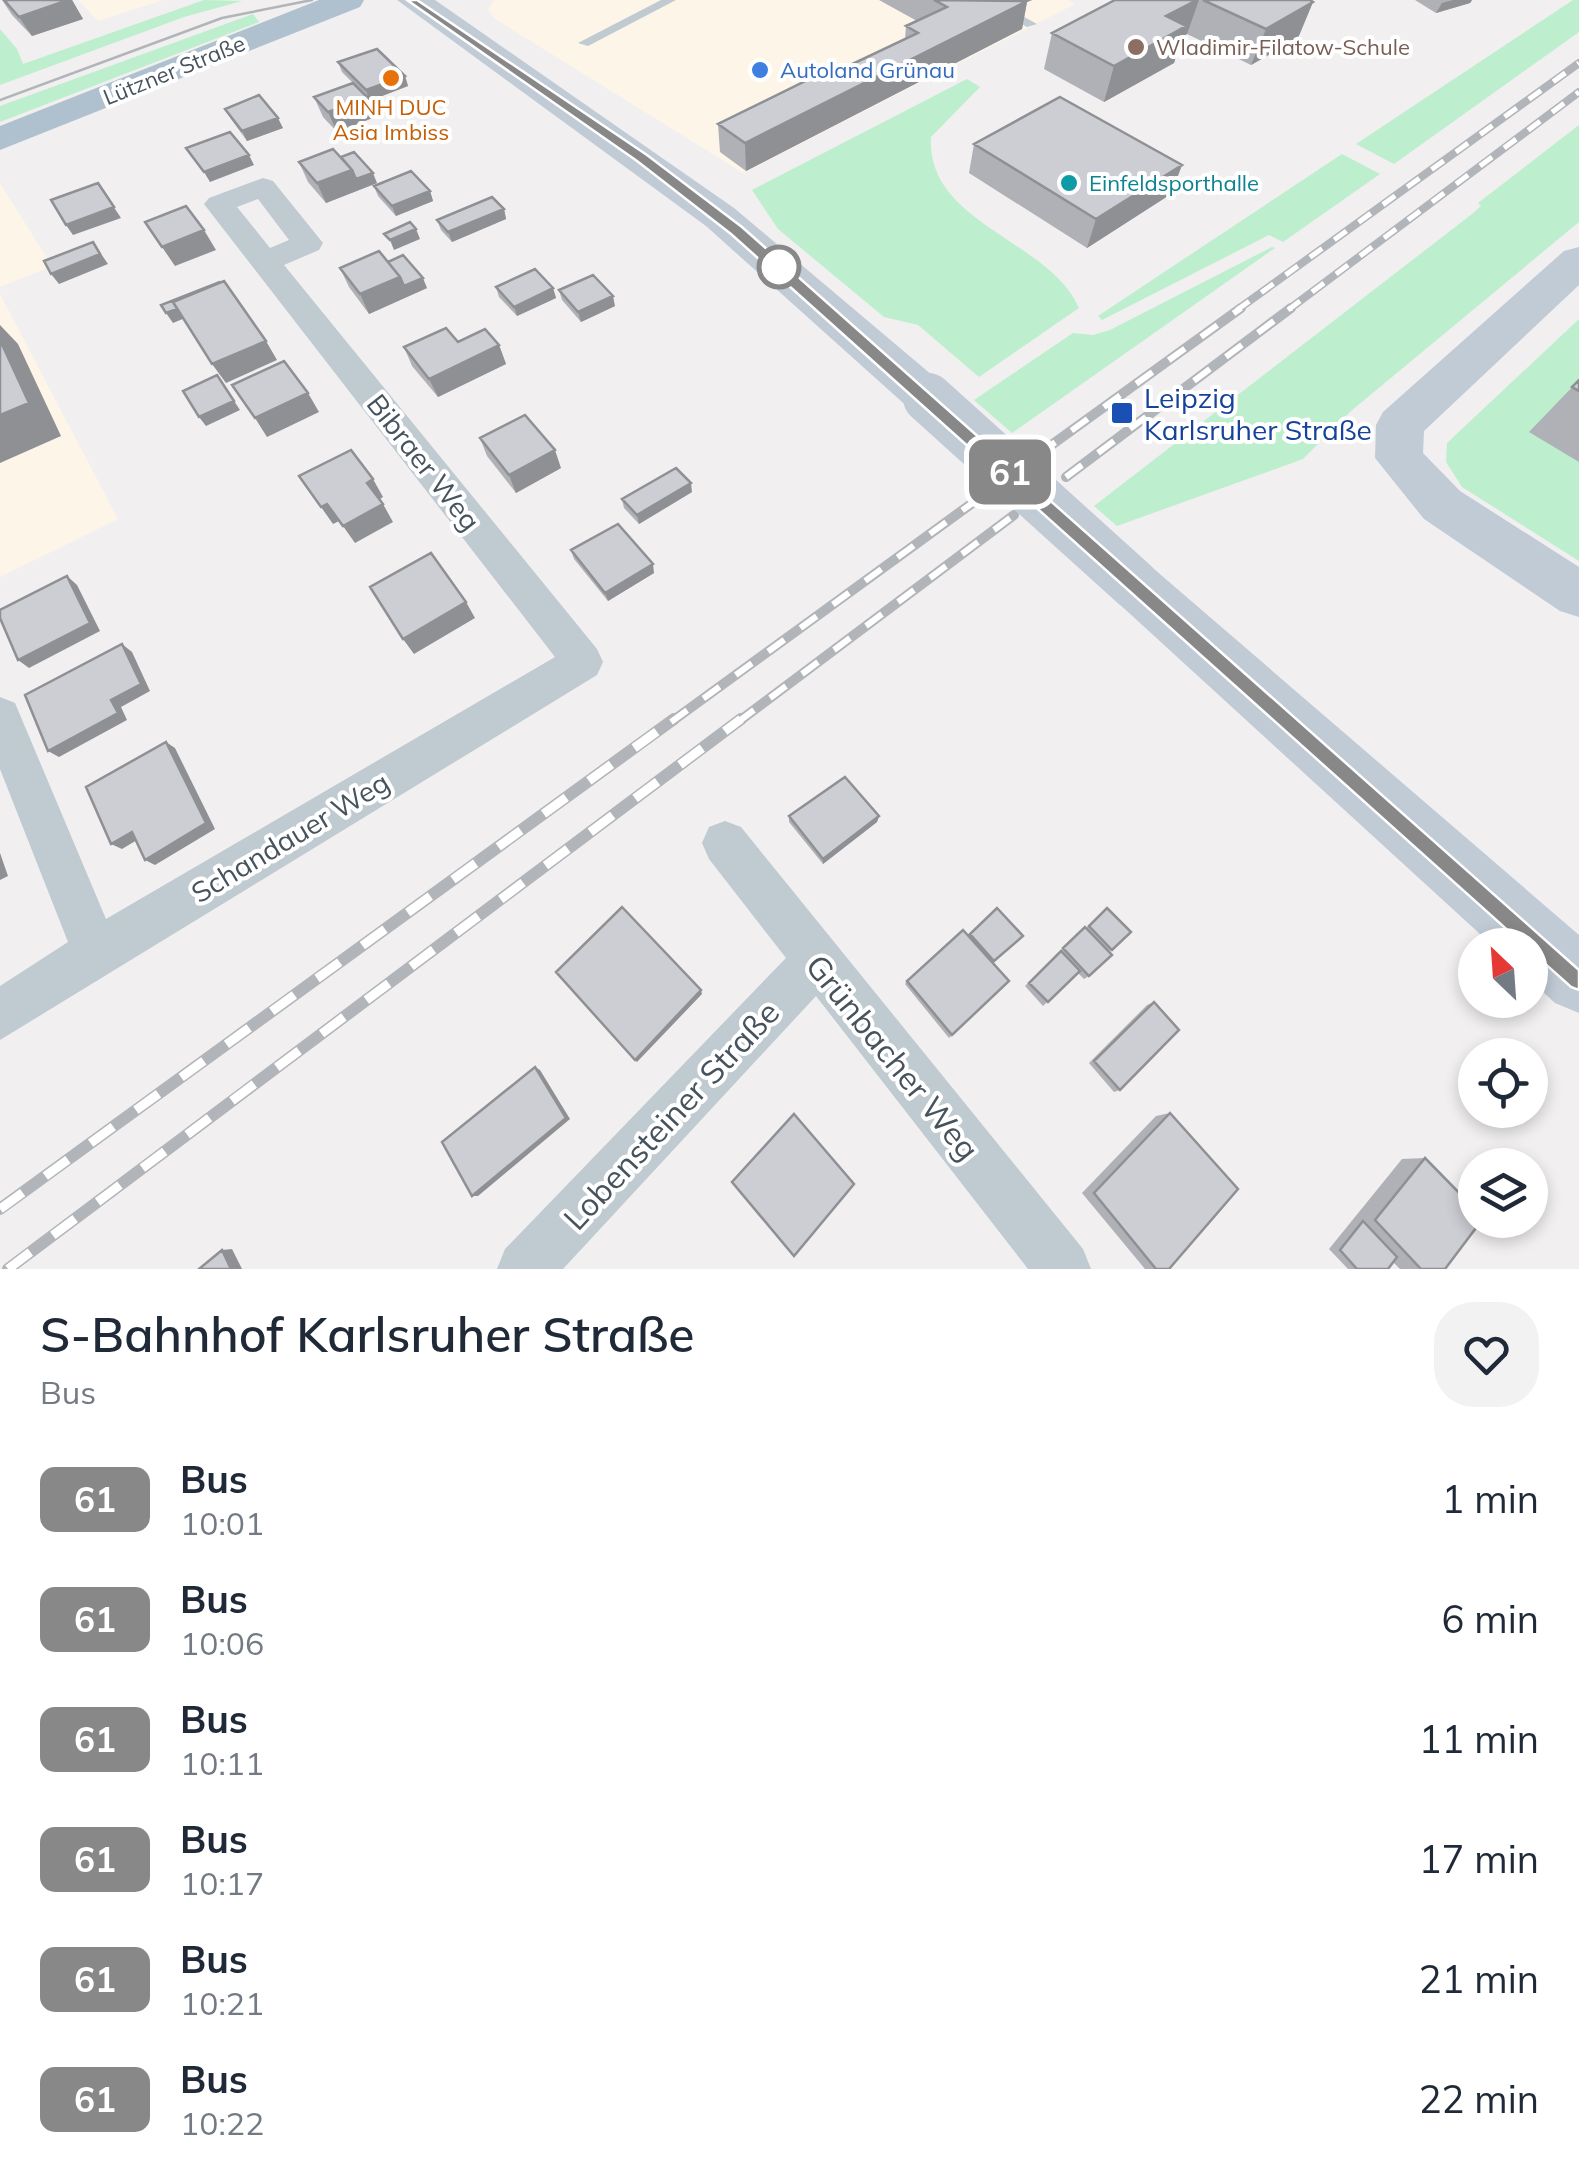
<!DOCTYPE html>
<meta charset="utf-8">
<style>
:root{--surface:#fff;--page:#f2f2f3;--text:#1f2937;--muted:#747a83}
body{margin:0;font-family:Mulish,sans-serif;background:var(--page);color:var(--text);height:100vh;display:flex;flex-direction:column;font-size:38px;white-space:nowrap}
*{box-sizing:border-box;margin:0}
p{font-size:32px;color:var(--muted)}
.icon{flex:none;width:55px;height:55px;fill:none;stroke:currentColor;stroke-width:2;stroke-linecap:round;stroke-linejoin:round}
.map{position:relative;height:1269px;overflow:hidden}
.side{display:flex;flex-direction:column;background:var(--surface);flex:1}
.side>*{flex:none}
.badge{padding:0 20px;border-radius:15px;font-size:35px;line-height:65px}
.needle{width:65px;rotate:335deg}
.tools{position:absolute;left:1458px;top:928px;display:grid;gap:20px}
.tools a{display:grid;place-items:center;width:90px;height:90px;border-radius:50%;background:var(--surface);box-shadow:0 5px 15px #0003;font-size:50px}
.map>.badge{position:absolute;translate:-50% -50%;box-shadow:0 0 0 5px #fff}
.round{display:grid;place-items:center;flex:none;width:105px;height:105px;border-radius:40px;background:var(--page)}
.head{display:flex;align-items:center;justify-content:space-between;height:170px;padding:0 40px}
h1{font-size:48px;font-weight:600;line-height:75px}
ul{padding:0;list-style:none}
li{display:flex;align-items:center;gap:30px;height:120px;padding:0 40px}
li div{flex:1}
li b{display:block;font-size:38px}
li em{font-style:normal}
li .badge{min-width:110px;font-weight:700;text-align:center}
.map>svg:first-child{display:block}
.commercial{fill:#fcf5e8}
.green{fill:#bdefce}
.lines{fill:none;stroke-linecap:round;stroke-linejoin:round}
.lane{fill:#bfcad1;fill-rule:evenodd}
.street{fill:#bfcad1;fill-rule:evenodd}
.secondary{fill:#c0cbd6;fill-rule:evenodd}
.primary{fill:#afc0ce;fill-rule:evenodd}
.tram{stroke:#b1b5b9;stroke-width:2.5}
.rail-far2-casing{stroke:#b1b5b9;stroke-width:8}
.rail-far1-casing{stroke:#b1b5b9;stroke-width:10}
.rail-casing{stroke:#b1b5b9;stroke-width:12}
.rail-far2{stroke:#fff;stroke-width:5;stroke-dasharray:15;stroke-linecap:butt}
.rail-far1{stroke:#fff;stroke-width:6;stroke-dasharray:20;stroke-linecap:butt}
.rail{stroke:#fff;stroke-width:9;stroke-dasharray:28;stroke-linecap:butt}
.secondary-bridge{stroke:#c0cbd6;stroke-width:50}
.wall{fill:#afb1b6}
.shaded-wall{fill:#8f9094}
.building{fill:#ccced4;stroke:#8f9094;stroke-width:2.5}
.line{fill:#888;stroke:#fff;stroke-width:2.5}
.education-dot{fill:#8d6e63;stroke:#fff;stroke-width:4}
.shop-dot{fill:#3f7fe0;stroke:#fff;stroke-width:4}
.food-dot{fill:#e8710a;stroke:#fff;stroke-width:4}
.culture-dot{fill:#0f9aa8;stroke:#fff;stroke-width:4}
.stop-dot{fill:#fff;stroke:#888;stroke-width:5}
.transit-dot{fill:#1a4fb4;stroke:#fff;stroke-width:4}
.labels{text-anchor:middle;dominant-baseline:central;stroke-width:8;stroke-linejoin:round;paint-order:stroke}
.far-education-label{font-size:22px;fill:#785e54;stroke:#fff;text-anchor:start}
.far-street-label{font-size:22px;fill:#47535c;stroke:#fff}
.far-shop-label{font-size:22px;fill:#366cbe;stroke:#fff;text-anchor:start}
.far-food-label{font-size:22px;fill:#c56008;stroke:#fff}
.far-culture-label{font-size:22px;fill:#0d838f;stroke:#fff;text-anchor:start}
.transit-label{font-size:28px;fill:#164399;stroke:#fff;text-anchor:start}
.street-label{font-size:28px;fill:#47535c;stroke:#fff}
.near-street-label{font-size:32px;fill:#47535c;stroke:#fff}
</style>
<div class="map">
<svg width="1579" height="1269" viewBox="0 0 1579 1269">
<rect width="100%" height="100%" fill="#f1efef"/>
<path class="commercial" d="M78,0H163L98,21Z
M494,0H1068L1075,4L743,173L495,19L488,10Z
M0,183L52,266L0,287Z
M0,294L118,519L0,577Z"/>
<path class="green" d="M204,0L242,1L184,17L0,85V29L17,49L23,64Z
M1573,0H1579V32L1394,164L1356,144Z
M253,14L259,22L0,122V106Z
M967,79L980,87L931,137C926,224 1050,240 1079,308L979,377L918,325L884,317L778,229L752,190Z
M1579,125V222L1351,411L1303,459L1117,526L1094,506L1472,214L1481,206L1478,203Z
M1342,154L1380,174L1283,242L1269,235L1102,320L1098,316Z
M1272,247L1275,248L1012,433L974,400L1073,333L1093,335L1110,330Z
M1579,319V561L1462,487L1446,462L1447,443Z"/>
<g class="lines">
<path class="lane" d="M661,0H676L588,46L578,43Z
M978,0H993L1037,24L1027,27Z"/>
<path class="street" d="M263,178L273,181L323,243L319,250L284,265L597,649L603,662L597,675L0,1040V986L68,942L0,769V697L15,703L106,919L555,657L204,204L209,198ZM258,199L289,240L270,248L237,207Z
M725,821L741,827L1083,1249L1091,1269H1028L816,996L563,1269H497L505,1249L786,958L709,859L702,843L709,827Z"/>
<path class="secondary" d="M397,0H435L734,208L945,386L951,398L945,410L928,415L911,410L706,226Z
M1579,247V285L1424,431L1423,453L1460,491L1579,567V617L1560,611L1424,519L1375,458L1376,425L1383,412L1564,251Z
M1135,563L1154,569L1579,935V1013L1555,1003L1530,980V945H1492L1116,601L1108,585L1116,569Z"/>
<path class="primary" d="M319,0H364L360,7L0,150V126Z"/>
<path class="tram" d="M0,100L222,18L312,0"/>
<g class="rail-far2-casing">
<path id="rail-far2" d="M1237,310L1579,63
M1288,310L1579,92"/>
</g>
<g class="rail-far1-casing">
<path id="rail-far1" d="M1039,454L1241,308
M1066,477L1291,308
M671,722L989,491
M738,722L1014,515"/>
</g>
<g class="rail-casing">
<path id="rail" d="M0,1209L674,719
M8,1269L741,719"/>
</g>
<use href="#rail-far2" class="rail-far2"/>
<use href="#rail-far1" class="rail-far1"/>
<use href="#rail" class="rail"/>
<path class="secondary-bridge" d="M928,398L1135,585"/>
</g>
<path class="wall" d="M2,0H72L83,19L32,36L12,15Z
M879,0H1032L1027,2L1022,29L746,171L720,152L718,124L844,68L905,39L906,26L917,21Z
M1115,0H1310L1313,2L1298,38L1251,65L1187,34L1182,37L1174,63L1104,102L1044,69L1052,33Z
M1415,0H1472L1470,3L1436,13Z
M338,62L405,76L408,86L369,101L368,99L375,117L337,132L323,117L314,97L353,83L342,72Z
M225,109L283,128L247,141L231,119Z
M974,144L1182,165L1171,194L1087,248L969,173Z
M341,157L377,183L326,203L308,182L299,162Z
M374,186L430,191L433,201L396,216L378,196Z
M504,209L506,219L452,242L441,230L437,220Z
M388,262L427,288L369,314L349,287L340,268Z
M496,287L553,288L556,298L517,316L499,297Z
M559,290L615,306L581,322L562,300Z
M458,342L499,345L506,364L438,397L412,366L404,347Z
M1579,380V462L1529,432Z
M480,438L561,468L516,493L487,456Z
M692,492L639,524L624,508L622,499Z
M571,550L654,573L608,601L574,559Z
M789,816H879L877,822L823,864L789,822Z
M997,908L1019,940L993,963L1009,981L949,1038L905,984L907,981L968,936Z
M1107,908L1131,932L1109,952L1089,976L1084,979L1078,973L1043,1006L1025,986L1080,931L1086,928Z
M1154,1002L1120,1090L1114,1092L1089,1063L1147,1005Z
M1170,1113L1169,1269H1145L1082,1193L1156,1116Z
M1425,1158L1445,1269H1400L1393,1262L1388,1269H1348L1329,1249L1402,1159Z"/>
<path class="shaded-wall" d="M68,0H72L83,19L32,36L19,17Z
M1021,0H1032L1027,2L1022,29L746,171L745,143Z
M1197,0H1199L1187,34L1182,37L1174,63L1104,102L1114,66L1166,16Z
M1453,0H1472L1470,3L1436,13L1442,3Z
M1313,2L1298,38L1251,65L1266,29Z
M405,76L408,86L369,101L366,90Z
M368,98L375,117L337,132L328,112Z
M278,118L283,128L247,141L242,131Z
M249,155L254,165L210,182L204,172Z
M1182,165L1171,194L1087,248L1096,219Z
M352,170L373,173L377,183L326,203L317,183Z
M98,183L121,218L73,235L66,225Z
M430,191L433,201L396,216L392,206Z
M504,209L506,219L452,242L448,232Z
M416,229L420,239L394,250L390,240Z
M204,230L216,250L175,266L162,247Z
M93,242L108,264L59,284L51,274Z
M400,277L423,278L427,288L369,314L360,294Z
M553,288L556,298L517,316L514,307Z
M225,289L231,299L173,323L166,313Z
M613,296L615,306L581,322L578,312Z
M0,325L18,344L61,436L0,463Z
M266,341L277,360L226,383L212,364Z
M499,345L506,364L438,397L429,379Z
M217,375L240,410L206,426L199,417Z
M308,393L319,412L267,437L255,418Z
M555,450L561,468L516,493L509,475Z
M373,479L383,497L377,501L367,483Z
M691,483L692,492L639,524L637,515Z
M327,504L339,521L333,524L321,507Z
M383,504L393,522L355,543L343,526Z
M653,564L654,573L608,601L605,593Z
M67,576L77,585L100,631L29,668L18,660Z
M466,602L475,618L414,654L403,639Z
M122,644L132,652L150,691L121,707L127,720L59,757L48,751L111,700Z
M166,742L175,748L215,829L155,865L145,860Z
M879,816L877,822L823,864V859Z
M132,832L142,837L122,849L111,844Z
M0,853L8,876L0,880Z
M701,990L702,994L637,1062L635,1060Z
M535,1067L540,1070L570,1119L478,1196H472Z
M232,1249L242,1269H231L222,1250Z"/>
<path class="building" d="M4,0H68L19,17Z
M934,0L1027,1L745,143L718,124L838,65L844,68L918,33L906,26L947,7Z
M1115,0H1197L1166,16L1186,26L1114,66L1052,33Z
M1203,0H1310L1313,2L1266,29Z
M377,49L405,76L366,90L338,62Z
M353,83L368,98L328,112L314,97Z
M259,95L278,118L242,131L225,109Z
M1060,97L1182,165L1096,219L974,144Z
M230,132L249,155L204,172L186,148Z
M333,149L352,170L317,183L299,162Z
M354,152L373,173L356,179L352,170L341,157Z
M411,171L430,191L392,206L374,186Z
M98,183L114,207L66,225L51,200Z
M492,197L504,209L448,232L437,220Z
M186,206L204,230L162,247L145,222Z
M410,222L416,229L390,240L384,234Z
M93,242L100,254L51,274L44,261Z
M379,251L400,277L360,294L340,268Z
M403,255L423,278L404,286L400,277L388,262Z
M535,269L553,288L514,307L496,287Z
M593,275L613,296L578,312L559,290Z
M224,281L266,341L212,364L173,302Z
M220,282L173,302L177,309L166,313L161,305Z
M446,328L458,342L485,329L499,345L429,379L404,347Z
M0,340L29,403L0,415Z
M284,361L308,393L255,418L232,385Z
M217,375L234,401L199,417L183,391Z
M1579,380V391L1572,387Z
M525,415L555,450L509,475L480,438Z
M351,450L373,479L367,483L383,504L343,526L327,504L321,507L299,476Z
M676,468L691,483L637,515L622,499Z
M618,524L653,564L605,593L571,550Z
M431,553L466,602L403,639L370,587Z
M67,576L90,623L18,660L0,618V610Z
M122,644L141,684L111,700L118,713L48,751L25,695Z
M166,742L206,823L145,860L132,832L111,844L86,787Z
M845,777L879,816L823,859L789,816Z
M622,907L701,990L635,1060L556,972Z
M997,908L1023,936L994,961L970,934Z
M1107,908L1131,932L1112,950L1089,926Z
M1085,927L1112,955L1089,976L1063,948Z
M963,930L1009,981L952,1035L907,981Z
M1061,951L1080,971L1048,1002L1029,983Z
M1154,1002L1179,1030L1120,1090L1094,1061Z
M535,1067L566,1118L472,1196L442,1142Z
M1170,1113L1238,1189L1169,1269H1156L1094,1193Z
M794,1114L854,1184L794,1256L732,1182Z
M1425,1158L1475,1209V1220H1482L1445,1269H1421L1375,1220Z
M1363,1221L1397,1257L1388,1269H1357L1340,1250Z
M222,1250L231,1269H199Z"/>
<path class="line" d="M407,0H417L647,155L742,227L1579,970V990L1571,987L731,234L637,161Z"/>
<circle class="education-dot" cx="1136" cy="47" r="10"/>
<circle class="shop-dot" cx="760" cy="70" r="10"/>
<circle class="food-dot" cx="391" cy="78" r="10"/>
<circle class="culture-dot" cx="1069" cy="183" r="10"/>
<circle class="stop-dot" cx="779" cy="267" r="20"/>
<rect class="transit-dot" x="1110" y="401" width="24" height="24" rx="5"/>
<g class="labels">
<g class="far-education-label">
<text x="1156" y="47">Wladimir-Filatow-Schule</text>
</g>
<g class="far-street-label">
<text transform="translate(174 70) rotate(-22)">Lützner Straße</text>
</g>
<g class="far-shop-label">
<text x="780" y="70">Autoland Grünau</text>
</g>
<g class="far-food-label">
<text x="391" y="107">MINH DUC<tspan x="391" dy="25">Asia Imbiss</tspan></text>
</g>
<g class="far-culture-label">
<text x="1089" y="183">Einfeldsporthalle</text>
</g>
<g class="transit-label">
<text x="1144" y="397">Leipzig<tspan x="1144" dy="32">Karlsruher Straße</tspan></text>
</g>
<g class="street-label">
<text transform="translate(424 462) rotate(52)">Bibraer Weg</text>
<text transform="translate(290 837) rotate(-31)">Schandauer Weg</text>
</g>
<g class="near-street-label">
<text transform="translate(893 1057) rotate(51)">Grünbacher Weg</text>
<text transform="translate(671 1115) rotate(-47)">Lobensteiner Straße</text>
</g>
</g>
</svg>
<div class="tools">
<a><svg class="needle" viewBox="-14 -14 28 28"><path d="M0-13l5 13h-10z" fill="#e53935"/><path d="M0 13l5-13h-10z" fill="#747a83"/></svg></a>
<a><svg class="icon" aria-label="locate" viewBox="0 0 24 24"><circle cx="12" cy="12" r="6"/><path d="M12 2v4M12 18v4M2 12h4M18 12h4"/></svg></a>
<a><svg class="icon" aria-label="layers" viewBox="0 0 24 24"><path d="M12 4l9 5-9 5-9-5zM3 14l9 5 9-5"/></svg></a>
</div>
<b class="badge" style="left:1010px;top:472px;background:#888;color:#fff">61</b>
</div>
<section class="side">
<div class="head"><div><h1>S-Bahnhof Karlsruher Straße</h1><p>Bus</p></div><a class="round"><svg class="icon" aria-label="heart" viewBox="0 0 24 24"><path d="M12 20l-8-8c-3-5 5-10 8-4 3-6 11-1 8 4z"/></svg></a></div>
<ul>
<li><span class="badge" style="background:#888;color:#fff">61</span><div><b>Bus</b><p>10:01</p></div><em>1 min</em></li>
<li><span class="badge" style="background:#888;color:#fff">61</span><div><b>Bus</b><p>10:06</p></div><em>6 min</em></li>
<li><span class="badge" style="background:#888;color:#fff">61</span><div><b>Bus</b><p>10:11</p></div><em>11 min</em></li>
<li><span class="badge" style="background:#888;color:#fff">61</span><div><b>Bus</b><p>10:17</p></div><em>17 min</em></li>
<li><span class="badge" style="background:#888;color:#fff">61</span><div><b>Bus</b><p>10:21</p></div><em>21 min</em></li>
<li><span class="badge" style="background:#888;color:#fff">61</span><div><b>Bus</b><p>10:22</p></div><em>22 min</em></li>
</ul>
</section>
